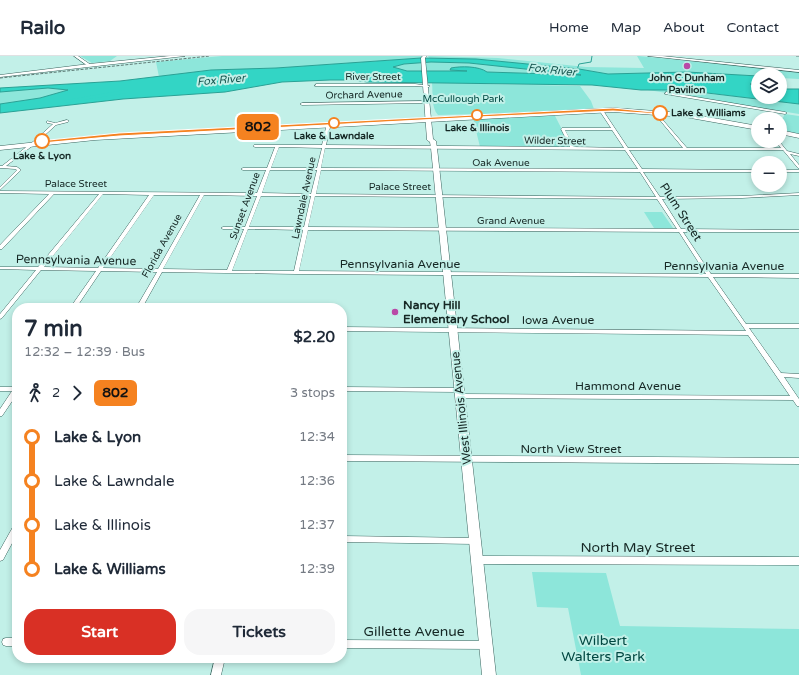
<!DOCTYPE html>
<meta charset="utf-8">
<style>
:root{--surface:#fff;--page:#f6f6f7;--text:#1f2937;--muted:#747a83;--line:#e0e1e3;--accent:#d93025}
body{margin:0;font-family:"Varela Round",sans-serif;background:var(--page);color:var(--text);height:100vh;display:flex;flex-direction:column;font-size:15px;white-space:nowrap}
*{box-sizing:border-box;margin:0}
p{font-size:13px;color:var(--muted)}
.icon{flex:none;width:22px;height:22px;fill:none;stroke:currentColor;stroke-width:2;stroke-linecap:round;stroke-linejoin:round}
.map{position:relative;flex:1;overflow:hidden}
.drawer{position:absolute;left:12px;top:247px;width:335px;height:360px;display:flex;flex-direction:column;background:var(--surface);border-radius:16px;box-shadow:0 2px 6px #0003}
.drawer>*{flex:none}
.badge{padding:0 8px;border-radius:6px;font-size:14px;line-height:26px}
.buttons{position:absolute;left:751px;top:12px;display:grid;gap:8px}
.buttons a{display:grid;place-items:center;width:36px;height:36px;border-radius:50%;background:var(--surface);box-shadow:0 2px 6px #0003;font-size:20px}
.map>.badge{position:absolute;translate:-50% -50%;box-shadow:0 0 0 2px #fff}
.legs{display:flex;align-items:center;gap:6px;height:44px;padding:0 12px;font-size:13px}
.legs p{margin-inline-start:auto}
.summary{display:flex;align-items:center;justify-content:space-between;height:68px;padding:0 12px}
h1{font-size:22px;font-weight:700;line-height:30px}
.cta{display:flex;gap:8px;margin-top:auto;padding:8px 12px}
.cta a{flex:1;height:46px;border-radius:16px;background:var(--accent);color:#fff;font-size:16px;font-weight:700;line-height:46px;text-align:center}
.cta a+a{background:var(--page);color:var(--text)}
ul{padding:0 12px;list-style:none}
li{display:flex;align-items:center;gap:14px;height:44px;font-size:15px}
li i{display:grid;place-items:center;width:6px;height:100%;margin:0 5px;background:currentColor}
li i::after{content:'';width:10px;height:10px;margin:-5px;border:3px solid;border-radius:50%;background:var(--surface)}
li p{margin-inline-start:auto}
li:first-child i{background:linear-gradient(#0000 50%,currentColor 0)}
li:last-child i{background:linear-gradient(currentColor 50%,#0000 0)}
header{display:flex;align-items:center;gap:24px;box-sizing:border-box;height:56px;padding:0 20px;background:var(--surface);border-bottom:1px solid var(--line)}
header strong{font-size:19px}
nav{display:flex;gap:22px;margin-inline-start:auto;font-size:14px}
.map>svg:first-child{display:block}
.green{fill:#8de6da}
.water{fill:#33d5c5;stroke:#2aa195;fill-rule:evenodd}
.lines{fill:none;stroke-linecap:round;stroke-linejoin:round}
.stream{stroke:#2aa195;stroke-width:1}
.river{fill:#33d5c5;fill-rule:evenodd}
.minor-casing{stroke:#3b655f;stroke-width:1}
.tertiary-casing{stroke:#3b655f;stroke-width:1}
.secondary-casing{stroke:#3b655f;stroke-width:1}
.primary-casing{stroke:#3b655f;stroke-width:1}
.minor{fill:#fff;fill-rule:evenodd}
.tertiary{fill:#fff;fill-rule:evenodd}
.secondary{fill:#fff;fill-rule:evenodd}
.primary{fill:#fff;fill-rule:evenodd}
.rail{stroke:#5c7974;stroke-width:1;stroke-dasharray:3 1.5;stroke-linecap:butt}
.line-1{fill:#f58220;stroke:#fff}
.poi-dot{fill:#b949a7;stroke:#c2f0e8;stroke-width:1.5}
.stop-1-dot{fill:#fff;stroke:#f58220;stroke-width:2}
.labels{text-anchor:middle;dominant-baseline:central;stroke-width:4;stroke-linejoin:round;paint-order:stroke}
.far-street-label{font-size:10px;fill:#152724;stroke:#c2f0e8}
.far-poi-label{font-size:10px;font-weight:bold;fill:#152724;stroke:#c2f0e8}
.far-park-label{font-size:10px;fill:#004741;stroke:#c2f0e8}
.far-stop-label{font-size:10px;font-weight:bold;fill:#152724;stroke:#c2f0e8}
.far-water-label{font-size:11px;font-style:italic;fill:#15554f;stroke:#c2f0e8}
.street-label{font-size:12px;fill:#152724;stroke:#c2f0e8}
.poi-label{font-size:12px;font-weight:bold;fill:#152724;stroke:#c2f0e8;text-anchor:start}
.near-street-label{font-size:14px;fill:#152724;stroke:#c2f0e8}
.near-park-label{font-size:14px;fill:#004741;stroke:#c2f0e8}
</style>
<header>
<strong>Railo</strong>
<nav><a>Home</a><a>Map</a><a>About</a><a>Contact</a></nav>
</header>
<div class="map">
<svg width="799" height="619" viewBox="0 0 799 619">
<rect width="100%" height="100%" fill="#c2f0e8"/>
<path class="green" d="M80,0H117L110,5L92,7Z
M222,0H421V2L276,12L211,14L159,21L156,6Z
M428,0L498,2L586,11L644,12L637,0H639L799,16V23L780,22V19H758V20L687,16L608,18L579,13L476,3L429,2Z
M431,6L469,7L581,19L487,16C476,12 464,10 451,12L452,14L468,16L407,15L393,11L404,8Z
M432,27L580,30L591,45L594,53L526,57L438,59C431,52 433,36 432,27Z
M48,32L68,34L40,42L0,48V36Z
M662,33L741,41L799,48V58L648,34Z
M554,58L571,91H480L473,62Z
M785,58L799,60V79L780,75V67Z
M644,156H662L673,172H654Z
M532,516L606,517L620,570L799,573V619H581L568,552L537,551Z"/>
<path class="water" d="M421,2L476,3L579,13L608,18L687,16L758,20V27L750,28L758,31V41H780V33H799V48L682,34H641L592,29L367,26L354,24H330L282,26L225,36L123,43L0,57V48L40,42L68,34L48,32L0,36V32L120,25L211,14L276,12ZM431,6L469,7L581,19L487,16C479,10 461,10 451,12L450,14L467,15H407L393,11L404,8Z"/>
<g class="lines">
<path class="stream" d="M577,14L579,8L591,6L592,0"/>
<path class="river" d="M125,34L127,35V37L64,47L61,45Z"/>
<g class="minor-casing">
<path id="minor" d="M316,28H415L430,30L429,31L415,30H315Z
M666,36L785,56L787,57L785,58L665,38Z
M428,45L429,46L427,47L302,49L300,48L302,47Z
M601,53H602L628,92H683L654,57L653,56L655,55L687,92H781L775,85H779L787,95L799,98V100L790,98L799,109V112H798L783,94H629L642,113L758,114V116H643L660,141L742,140L799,137V139L742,142L662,143L681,173L799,174V176H683L711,218H799V222L713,221L746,268H799V272H749L781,317L799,318V322L784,321L799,343V350H797L793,344L460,342L457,340L460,338L790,340L748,279L342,275V271L746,275L708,221L296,218L162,216L142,252H136L157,216L101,215L76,252H70L96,215L41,214L2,262L0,263V258L36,214L0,213V211H38L99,138H54L2,193H0V189L49,138L0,137V135L257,137L266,114H243L241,113L243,112H267L275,91H255L253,90L254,89H322L327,67L329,66L331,67L326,89L570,91L561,73L562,72H611L599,54ZM565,74H612L624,92L574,91ZM279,91L322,92L317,112H271ZM325,92L625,94L638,113L321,112ZM270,114H317L311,138L262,137ZM321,114L640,116L656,141L316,138ZM103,138L149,139L98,212L44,211ZM154,139H200L158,213L103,212ZM204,139L257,140L245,171H223L221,172L223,173H244L227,214L163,213ZM261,140H311L304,171H249ZM315,140L657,143L677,173L308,171ZM248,173L303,174L294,215H232ZM308,174L679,176L706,218L299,215Z
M67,64L69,65L68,66L56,69L36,87L6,110L17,111L21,114L0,134V131L17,114L15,113L1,112H0V110H2L34,85L53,68L47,67V65L55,67Z
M780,114H799V116H780Z
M0,331H17V338L2,360H0V353L12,335H0Z
M342,331L460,332L463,334L460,336L342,335Z
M342,399L799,402V408L342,405Z
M17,468V478L3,504L0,505V494L14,469Z
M342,480L475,482L478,483L479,485L478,487L475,488L342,486Z
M478,500L799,501V509L478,508L475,507L474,504L475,501Z
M6,582H17V590H6L3,589L2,586L3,583Z
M342,584L486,585L489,586L491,589L489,592L486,593L342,592Z
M215,602H225L221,619H211Z"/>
</g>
<g class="tertiary-casing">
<path id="tertiary" d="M74,0H78L91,9L88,10Z"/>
</g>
<g class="secondary-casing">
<path id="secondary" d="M170,0H185L0,21V19L89,8Z
M423,0H427L425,2L433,83L436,85L437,92L496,619H482L431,92L430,86L427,84L421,2Z
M648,0H662L799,14V16Z"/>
</g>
<g class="primary-casing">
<path id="primary" d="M613,52L685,57L758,70V74L685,61L613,56L95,84L0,94V90L95,80Z
M780,74L799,78V82L780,78Z"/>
</g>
<use href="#minor" class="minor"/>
<use href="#tertiary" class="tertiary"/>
<use href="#secondary" class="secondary"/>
<use href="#primary" class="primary"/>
<path class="rail" d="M796,0H799
M0,22L210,0"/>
</g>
<path class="line-1" d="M613,52L662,57L660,58L613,55L478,61L119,80L42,87L39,85L119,77Z"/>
<g class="poi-dot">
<circle cx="687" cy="10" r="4"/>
<circle cx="395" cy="256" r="4"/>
</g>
<g class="stop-1-dot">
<circle cx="660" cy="57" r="7"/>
<circle cx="477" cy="59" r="5"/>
<circle cx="334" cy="67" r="5"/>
<circle cx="42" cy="85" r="7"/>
</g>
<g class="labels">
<g class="far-street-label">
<text x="373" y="21">River Street</text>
<text transform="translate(364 39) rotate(-1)">Orchard Avenue</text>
<text transform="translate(555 85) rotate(1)">Wilder Street</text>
<text x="501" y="107">Oak Avenue</text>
<text x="76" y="128">Palace Street</text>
<text x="400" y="131">Palace Street</text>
<text transform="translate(304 142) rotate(-78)">Lawndale Avenue</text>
<text transform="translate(245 150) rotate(-70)">Sunset Avenue</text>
<text x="511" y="165">Grand Avenue</text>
<text transform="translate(162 190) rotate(-61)">Florida Avenue</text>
</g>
<g class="far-poi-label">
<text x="687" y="22">John C Dunham<tspan x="687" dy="12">Pavilion</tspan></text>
</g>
<g class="far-park-label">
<text x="463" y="43">McCullough Park</text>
</g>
<g class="far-stop-label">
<text x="671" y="57" text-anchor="start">Lake &amp; Williams</text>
<text x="477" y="72">Lake &amp; Illinois</text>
<text x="334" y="80">Lake &amp; Lawndale</text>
<text x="42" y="100">Lake &amp; Lyon</text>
</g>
<g class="far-water-label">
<text transform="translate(552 14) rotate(6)">Fox River</text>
<text transform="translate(221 24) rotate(-5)">Fox River</text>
</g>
<g class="street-label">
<text transform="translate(681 156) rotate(57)">Plum Street</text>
<text transform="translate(76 204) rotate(1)">Pennsylvania Avenue</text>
<text x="400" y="208">Pennsylvania Avenue</text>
<text x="724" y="210">Pennsylvania Avenue</text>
<text x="558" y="264">Iowa Avenue</text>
<text x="628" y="330">Hammond Avenue</text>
<text transform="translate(461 352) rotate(-96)">West Illinois Avenue</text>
<text x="571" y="393">North View Street</text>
</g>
<g class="poi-label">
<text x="403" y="249">Nancy Hill<tspan x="403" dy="14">Elementary School</tspan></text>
</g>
<g class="near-street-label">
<text x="638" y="491">North May Street</text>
<text x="414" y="575">Gillette Avenue</text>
</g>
<g class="near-park-label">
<text x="603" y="584">Wilbert<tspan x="603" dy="16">Walters Park</tspan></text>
</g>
</g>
</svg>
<div class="buttons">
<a><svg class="icon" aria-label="layers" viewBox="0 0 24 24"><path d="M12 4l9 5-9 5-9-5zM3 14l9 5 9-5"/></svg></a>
<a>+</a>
<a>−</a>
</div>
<b class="badge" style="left:258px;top:71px;background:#f58220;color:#111">802</b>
<section class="drawer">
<div class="summary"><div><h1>7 min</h1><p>12:32 – 12:39 · Bus</p></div><b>$2.20</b></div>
<div class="legs"><svg class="icon" aria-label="walk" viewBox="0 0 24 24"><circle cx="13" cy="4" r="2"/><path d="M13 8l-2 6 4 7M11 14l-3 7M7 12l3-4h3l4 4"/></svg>2<svg class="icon" aria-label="forward" viewBox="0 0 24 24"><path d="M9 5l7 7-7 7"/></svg><b class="badge" style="background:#f58220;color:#111">802</b><p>3 stops</p></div>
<ul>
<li><i style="color:#f58220"></i><b>Lake &amp; Lyon</b><p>12:34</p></li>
<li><i style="color:#f58220"></i><span>Lake &amp; Lawndale</span><p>12:36</p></li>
<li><i style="color:#f58220"></i><span>Lake &amp; Illinois</span><p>12:37</p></li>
<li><i style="color:#f58220"></i><b>Lake &amp; Williams</b><p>12:39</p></li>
</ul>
<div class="cta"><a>Start</a><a>Tickets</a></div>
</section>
</div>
